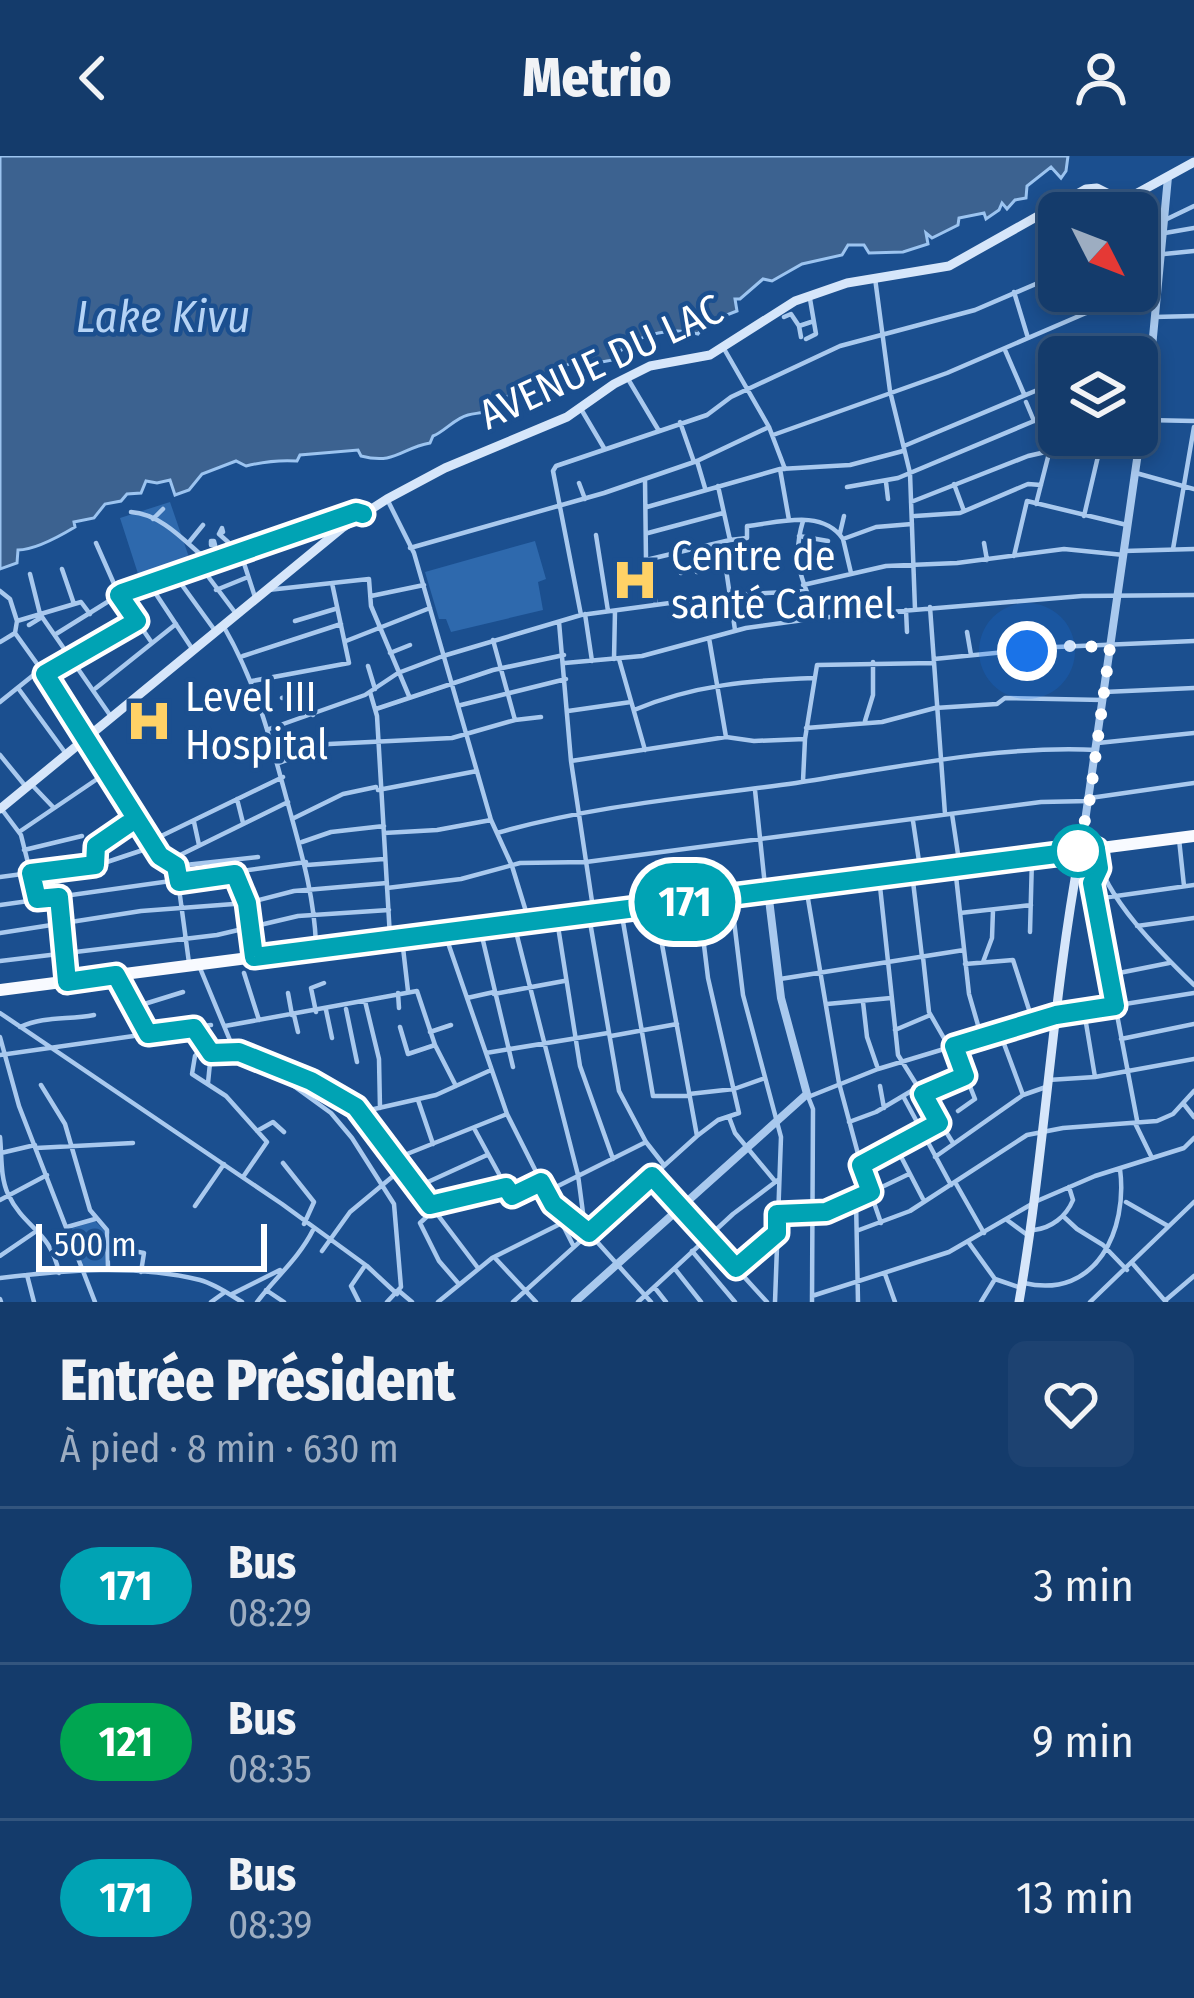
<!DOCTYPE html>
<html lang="fr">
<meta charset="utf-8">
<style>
:root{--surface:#143b6b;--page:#1d4271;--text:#f1f3f6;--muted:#9dadc1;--line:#33557e}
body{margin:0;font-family:"Fira Sans Condensed",sans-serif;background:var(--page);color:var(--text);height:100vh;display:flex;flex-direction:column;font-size:45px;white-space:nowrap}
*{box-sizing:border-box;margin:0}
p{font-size:39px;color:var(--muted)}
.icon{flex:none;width:66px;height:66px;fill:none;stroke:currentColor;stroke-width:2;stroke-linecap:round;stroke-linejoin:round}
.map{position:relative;height:1146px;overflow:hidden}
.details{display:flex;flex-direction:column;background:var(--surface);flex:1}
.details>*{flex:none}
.badge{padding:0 24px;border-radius:39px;font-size:42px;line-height:78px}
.needle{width:78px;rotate:132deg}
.controls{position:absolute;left:1038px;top:36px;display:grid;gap:24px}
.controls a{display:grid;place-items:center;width:120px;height:120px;border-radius:18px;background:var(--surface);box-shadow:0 6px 18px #0003,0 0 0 3px var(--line);font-size:60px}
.scale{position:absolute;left:36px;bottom:30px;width:231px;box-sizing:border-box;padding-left:12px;border:6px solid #fff;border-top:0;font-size:33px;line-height:42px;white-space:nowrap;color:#fff;-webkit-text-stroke:9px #1b4f8f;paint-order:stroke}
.you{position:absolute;width:60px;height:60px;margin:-30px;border:9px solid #fff;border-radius:50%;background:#1a73e8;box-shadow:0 0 0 18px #1a73e833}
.map>.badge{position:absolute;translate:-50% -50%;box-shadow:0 0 0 6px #fff}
.round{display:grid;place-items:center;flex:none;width:126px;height:126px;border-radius:18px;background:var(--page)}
.headline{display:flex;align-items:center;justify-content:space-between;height:204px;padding:0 60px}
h1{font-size:57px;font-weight:800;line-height:90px}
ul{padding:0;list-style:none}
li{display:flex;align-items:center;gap:36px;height:156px;padding:0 60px;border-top:3px solid var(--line)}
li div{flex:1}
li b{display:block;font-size:45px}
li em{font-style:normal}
li .badge{min-width:132px;font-weight:700;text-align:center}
header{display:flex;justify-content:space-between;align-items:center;height:156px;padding:0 60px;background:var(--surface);font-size:54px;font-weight:800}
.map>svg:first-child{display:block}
.green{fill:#2e69ad}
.water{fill:#3c6290;stroke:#9cc4f0;stroke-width:3}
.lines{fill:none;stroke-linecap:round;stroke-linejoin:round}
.minor-tunnel{stroke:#3d69a0;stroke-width:4.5;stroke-dasharray:4.5 2;stroke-linecap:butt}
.minor{stroke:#a9c9ee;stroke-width:4.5}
.tertiary{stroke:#a9c9ee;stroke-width:8}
.secondary{stroke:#d6e6fa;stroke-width:9}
.trunk{stroke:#f8faff;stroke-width:12}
.line-casing{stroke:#fff;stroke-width:27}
.line{stroke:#00a3b4;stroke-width:18}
.walk{stroke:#fff;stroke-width:12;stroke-dasharray:0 21.6}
.stop-dot{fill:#fff;stroke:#00a3b4;stroke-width:6}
.labels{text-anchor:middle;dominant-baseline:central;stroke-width:9;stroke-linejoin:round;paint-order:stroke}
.street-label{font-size:42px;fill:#fff;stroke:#1b4f8f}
.poi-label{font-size:42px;fill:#fff;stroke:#1b4f8f;text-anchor:start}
.water-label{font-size:45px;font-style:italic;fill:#b5d3f5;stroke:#1b4f8f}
</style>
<header><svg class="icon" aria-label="back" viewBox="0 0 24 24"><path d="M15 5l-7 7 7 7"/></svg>Metrio<svg class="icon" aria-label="person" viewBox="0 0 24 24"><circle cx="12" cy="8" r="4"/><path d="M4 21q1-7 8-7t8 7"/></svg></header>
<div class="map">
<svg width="1194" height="1146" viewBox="0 0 1194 1146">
<rect width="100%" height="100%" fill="#1b4f8f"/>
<path class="green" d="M170,346L192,410L141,427L120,362Z
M535,385L546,423L538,426L543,454L451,476L446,463H439L425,416Z
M95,1065L105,1075L106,1112L85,1114L70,1073Z"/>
<path class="water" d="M0,0H1068L1066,15L1061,22L1051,11L1027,30L1026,42L1015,44L1007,53L1002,47L999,54L986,63L984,57L959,62L958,69L932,82L926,77L928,88L903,96L869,97L864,89H848L842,99L802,108L772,125L763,123L740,143H735L737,155L706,167L698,178C672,170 629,179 613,204L596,207L588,214L569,208L506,241L507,254L496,249C484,258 481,256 468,259C455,262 444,276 433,280L430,287C401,292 396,309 361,300L358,294L300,299L297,305C282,304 262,306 246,310L236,305L202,318L189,334L175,339L170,324L157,327L146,325L141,337L127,338L121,345L105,348L94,362L74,366L75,371C60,380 35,394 18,394L17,407L0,413Z"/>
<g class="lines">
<path class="minor-tunnel" d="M229,391L230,395"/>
<path class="minor" d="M1123,45L1134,52L1162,59
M1100,57L1121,45
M1036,62L1059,109
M1167,63L1194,50
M1165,77L1194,72
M1164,98L1194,95
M1137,100H1161
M875,122L890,235L910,317L915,453
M1014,136L1028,182
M784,161L791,158L799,170
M1154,161L1194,160
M801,181L799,170L811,166
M806,183L816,178L810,143
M723,191L769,271L785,313
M1005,194L1024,238
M1137,214L1150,213
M628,223L659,275
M1026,246L1034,265
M581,253L604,292
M1146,264L1194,265
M680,266L694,306
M773,279L947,217L1086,157L1142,138L1155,140
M904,290L1059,225
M697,305L705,332
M780,313L789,364
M1136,317L1194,333
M645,323L646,404L656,448
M886,326L888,343
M579,327L585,343
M954,328L964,355
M847,331L898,322L1034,265L1059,264
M387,343L414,397L491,664L512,710L528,762
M911,346L1028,300L1050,295
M1036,348L1057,266
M647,351L780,313L850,309L903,295
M131,356C159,358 181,381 200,398L219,394L224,401
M915,360L960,357L1028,328L1041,329
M1084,360L1103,279
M153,363L163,353
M803,365C791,404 802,426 818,462
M648,377L723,357
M840,377L844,360
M219,378L222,372L223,376L219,378L228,386
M596,379L608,455
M799,380L828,385
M843,383L851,417
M730,384L747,382V370C778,367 822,352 843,383L876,371L912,368
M190,385L203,369
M214,385L215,389H211V385Z
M722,386L735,474
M96,387L119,439L152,487
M984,387L987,404
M410,392L604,337L697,305L769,271
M1173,393L1194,271
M240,395L256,444
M1124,395L1194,393
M677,396L681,417
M1014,400L1027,345L1127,369
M646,404L730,384L718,330
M201,411L237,459
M62,413L74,448
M697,416L696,411L703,410L699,391
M30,418L40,458L112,562
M174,418L216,476
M150,429L193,494
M803,429L886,410L957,407L1064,393L1124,399
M216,434L248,421
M268,434L369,423L371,450L409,540
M0,435L10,443L17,465
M371,440L424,429
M930,451L945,658
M906,454L907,476
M585,458L592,505
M581,459L553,315L556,310L707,259L731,241L840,190L975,154L1059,118
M295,465L335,453
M559,466L571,605L593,752
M29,469L42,461
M225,473C259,532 273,594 291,659C303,703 314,741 316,788
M967,476L971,499
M15,477L68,551L160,700L176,710L189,807
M56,478L125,435L360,355
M709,482L726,581
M493,484L515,564
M346,485L430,452
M0,486L15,477L17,465L81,446L90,458
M390,497L410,489
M243,500L341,468
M614,503L615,455
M619,503L645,594
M934,503L1056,491L1194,485
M565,507L642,500L746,472L818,462L1082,440L1194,439
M368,510L375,533
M45,518L137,465
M252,525L349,507L332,427
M18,532L64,595
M96,532L176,468
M370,536L377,560L390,781
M1104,536L1194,532
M282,542L303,536L313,559
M0,546L41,513
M461,549L566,523
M376,553L493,514L564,499
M634,554C693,529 751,524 815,522
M568,555L631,546
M865,565L873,539V506
M806,572L882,566L935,552L997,548L1005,542L1103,544
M269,573L365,539L398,517L443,500L581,459L729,439L806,435
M1098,587L1194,577
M0,599L27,632
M571,605L726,581L754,585L805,583
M279,607L329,588L452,582L515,564L541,561
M803,625L805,583L817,509L934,507
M32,629L53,651
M378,634L477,615
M755,634L765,730
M1090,642L1194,627
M237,643L243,667
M3,655L21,679L37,743
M952,658L959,705
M292,663L343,638L376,631
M913,665L920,712
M194,666L199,689
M19,676L109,615
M384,677L437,674L491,664
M497,677C594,649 696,641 796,627C895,612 996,589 1097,594
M1179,683L1184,730
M153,684L283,621
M302,686L331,676L384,670
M24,694L82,680
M1096,696C1104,741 1161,797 1194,829
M170,704L288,646
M95,709L96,690L139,662
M307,709L384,703
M176,710L258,701
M955,711L969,838L982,883
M1099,713L1092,727L1137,964
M912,717L922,801
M235,718L247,747L254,800
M0,721L104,707L155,690
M879,721L898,899L953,987
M806,731L839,927L861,1009L881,1067
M387,732L461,723L520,707L586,706L1041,646L1089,645
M731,740L743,839L781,981L775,1146
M59,741L67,825
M1095,743L1194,729
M0,749L306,706
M655,750L697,980
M621,754L653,940H690
M960,757L1031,749
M589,760L619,935L646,986L664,1009
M557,764L580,910L613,1003
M514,768L578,1019L585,1072
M1137,770L1194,762
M480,772L513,911
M1030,776L1032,702
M0,777L141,755L247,747L294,735L387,727
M446,781L507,958L574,1091
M402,783L408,835
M923,801L929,856L949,891
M0,805L217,779L298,760L389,754
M983,806L992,782L993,754
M965,808L1013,804L1033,866
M200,812L234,894
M244,817L259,864
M1109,819L1169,807
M780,823L964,794
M119,824L148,877
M288,837L292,859
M398,837L399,852
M494,838L564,825
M467,842L494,836
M365,845L379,903L380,952
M863,846L867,881L877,910
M827,848L891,842
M346,853L357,906
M125,854L183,836
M326,854L332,882
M1084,855L1095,921
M316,856L311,832L324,827
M0,857L282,1048L367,1110L397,1138
M294,859L298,876
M225,870L417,835L435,889L456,930
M20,871C44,860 68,864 94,859
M400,871L408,898L435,889
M193,872L211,897L234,894L262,907L331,957L352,982L394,1048L401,1131L387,1146
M895,874L928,860
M430,876L451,869
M1000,877L1023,939
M611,880L677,868
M0,881L19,950L95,1146
M1121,883L1194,868
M205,889L195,900L192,918L226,940L267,986L243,1021
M954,890L975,943L958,955
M486,897L608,877
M0,899L211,869
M267,908L311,925L356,951L478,1112
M1048,924L1095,921L1194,903
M208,927L211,897
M41,929L65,968L90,1054L107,1074L108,1113
M880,930L884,952
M689,938L734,933L765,922
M923,938L965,920
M903,940L951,1029
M808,941L878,913L1056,859L1194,837
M809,943L813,953L812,1146
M418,944L433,988
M1183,947L1194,961
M361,956L436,939L491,914
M729,961L735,977L774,1024
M849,966L876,956L918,931
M1135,967L1152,1002
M475,974L511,1040L541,1026
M257,975L273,966L284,976
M0,981C2,999 0,1021 8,1038C25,1074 50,1073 59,1117
M895,989L923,1043
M36,992L133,987
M1,997L35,989
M935,1001L1023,939L1046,931
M397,1002L507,958
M283,1007L314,1046L304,1068
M861,1009L939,967
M652,1020L767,1146
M955,1026L984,1077
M419,1030L487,999
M546,1036L646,986
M0,1044L47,1019
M856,1044L858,1146
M1126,1046L1168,1070
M553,1048L582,1070
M430,1049L506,1031
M195,1050L224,1008
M433,1055L420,1067L439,1105L458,1127
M779,1058L836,1053L909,1018
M1063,1060L1077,1073L1103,1089L1127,1114
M1007,1064L1026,1078
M67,1071L95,1063
M859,1074L910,1055L1027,979L1063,972L1157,965L1173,958L1194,935
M1034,1074C1051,1072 1066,1061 1073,1044L1069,1031
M590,1078L651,1146
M969,1087L995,1123L1021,1132
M128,1094L144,1097L141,1116
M322,1095L350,1056L404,1011
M692,1095L735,1146
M0,1100L38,1074
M495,1102L536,1146
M1133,1108L1166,1146
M736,1112L777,1077
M675,1113L701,1146
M885,1118L895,1146
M27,1119L34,1146
M0,1122C65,1114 136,1108 200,1124C215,1128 229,1138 242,1146
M1024,1127C1097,1144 1128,1073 1120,1013
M655,1132L666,1146
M266,1134L284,1146
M399,1135L412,1146
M232,1138L280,1114
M812,1140L949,1096L1037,1045L1095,1020L1184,992L1194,982
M0,1143L1,1146
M1167,1143L1194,1120
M211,1146L225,1136
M257,1146C276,1121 299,1102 313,1074
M359,1146L351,1130L364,1111
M438,1146L492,1102L562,1067
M513,1146L697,980L718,964L739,957L708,822L699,748
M638,1146L733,1058L778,1024
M981,1146L995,1123
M1090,1146L1194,1046"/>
<path class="tertiary" d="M1081,693L1150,213L1168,21
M575,1146L807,938L781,842L768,735"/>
<path class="secondary" d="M0,653L342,372L387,343L445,312L567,261L614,228L650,210L710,199L795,145L847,127L949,110L1086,33L1097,32L1123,45L1194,6
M1019,1146C1045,996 1052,844 1080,695"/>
<path class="trunk" d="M0,834L1194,680"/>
</g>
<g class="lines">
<g class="line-casing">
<path id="line" d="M128,668L96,690L95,709L31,717L37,743L59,741L67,826L116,819L148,878L194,872L211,897L239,896L311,925L356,951L430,1049L506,1031L512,1040L541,1026L553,1048L589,1077L652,1020L736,1112L777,1077V1058L826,1056L871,1036L861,1009L939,967L923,938L965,920L954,890L1056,859L1115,850L1092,727L1099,712L1096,693L254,801L247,747L235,718L179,726L176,710L160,700L45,518L137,465L119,439L122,437L356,356L363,358"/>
</g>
<use href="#line" class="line"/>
<path class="walk" d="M1027,495L1065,490L1110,491L1090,642L1078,695"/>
</g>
<defs>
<g id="hospital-bare" transform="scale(3.6)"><path d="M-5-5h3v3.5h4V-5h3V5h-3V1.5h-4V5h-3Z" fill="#ffd166" stroke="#1b4f8f" stroke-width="2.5" paint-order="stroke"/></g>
</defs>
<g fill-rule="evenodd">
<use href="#hospital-bare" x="635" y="424"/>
<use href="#hospital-bare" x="149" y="565"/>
</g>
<circle class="stop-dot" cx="1078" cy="695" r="24"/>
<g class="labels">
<g class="street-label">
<text transform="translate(601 206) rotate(-25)">AVENUE DU LAC</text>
</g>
<g class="poi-label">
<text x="671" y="400">Centre de<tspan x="671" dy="48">santé Carmel</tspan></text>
<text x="185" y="541">Level III<tspan x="185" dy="48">Hospital</tspan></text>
</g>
<g class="water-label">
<text x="163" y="161">Lake Kivu</text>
</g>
</g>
</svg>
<div class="controls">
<a><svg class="needle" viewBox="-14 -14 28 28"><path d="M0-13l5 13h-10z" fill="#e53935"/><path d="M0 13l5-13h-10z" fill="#9dadc1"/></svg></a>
<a><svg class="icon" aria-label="layers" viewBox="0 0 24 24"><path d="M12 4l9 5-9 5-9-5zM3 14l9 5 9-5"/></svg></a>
</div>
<div class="scale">500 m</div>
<div class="you" style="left:1027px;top:495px"></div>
<b class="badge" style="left:685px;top:746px;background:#00a3b4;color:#fff">171</b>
</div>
<section class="details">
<div class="headline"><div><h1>Entrée Président</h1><p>À pied · 8 min · 630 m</p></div><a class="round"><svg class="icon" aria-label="heart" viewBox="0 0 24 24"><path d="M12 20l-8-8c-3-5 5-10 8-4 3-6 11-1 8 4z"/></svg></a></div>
<ul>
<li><span class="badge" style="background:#00a3b4;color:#fff">171</span><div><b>Bus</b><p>08:29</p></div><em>3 min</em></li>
<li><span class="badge" style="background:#00a651;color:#fff">121</span><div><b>Bus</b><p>08:35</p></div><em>9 min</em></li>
<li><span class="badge" style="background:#00a3b4;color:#fff">171</span><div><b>Bus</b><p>08:39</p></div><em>13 min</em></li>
</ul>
</section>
